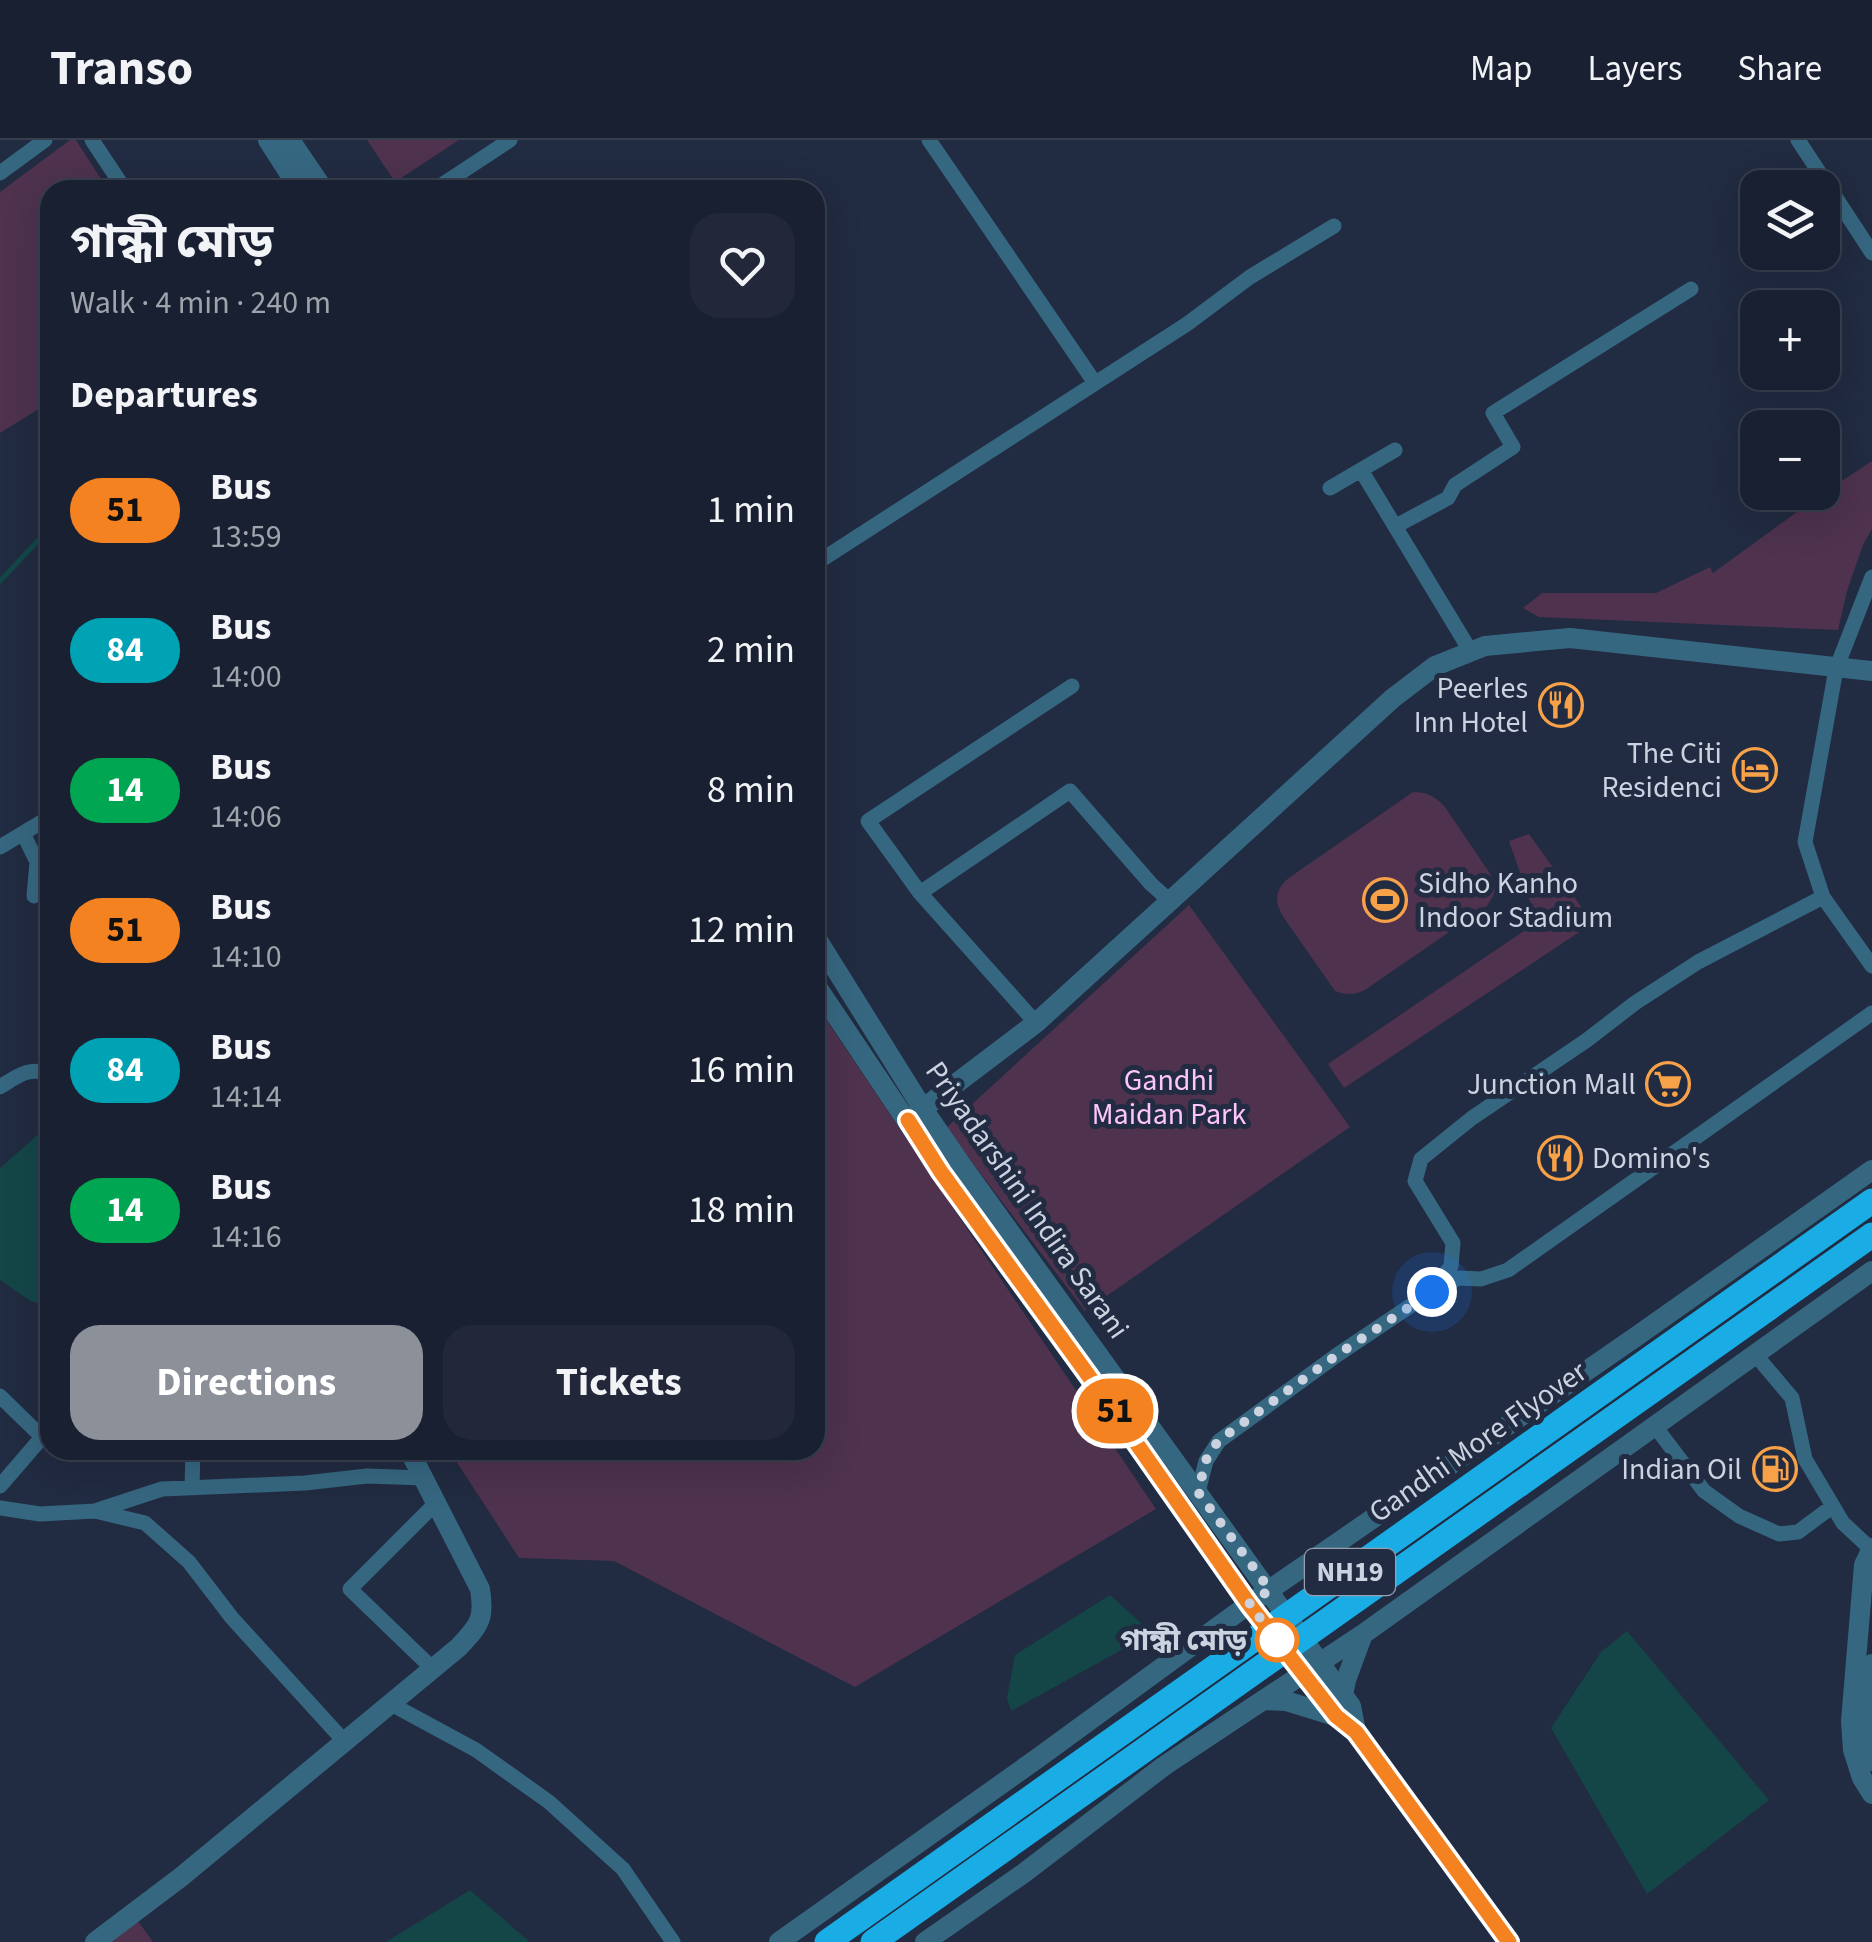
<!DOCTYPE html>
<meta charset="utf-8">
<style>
:root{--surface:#192031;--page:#222839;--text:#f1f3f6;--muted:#9fa3ab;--line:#373e4d;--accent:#8c9099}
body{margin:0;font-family:"Source Sans 3","Noto Sans Bengali",sans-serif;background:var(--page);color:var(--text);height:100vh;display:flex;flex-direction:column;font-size:38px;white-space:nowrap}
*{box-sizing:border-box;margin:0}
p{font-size:32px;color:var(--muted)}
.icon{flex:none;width:55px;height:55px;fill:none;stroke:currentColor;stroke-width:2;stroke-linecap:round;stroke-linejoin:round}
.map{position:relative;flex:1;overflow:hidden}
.sheet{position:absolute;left:40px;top:40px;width:785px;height:1280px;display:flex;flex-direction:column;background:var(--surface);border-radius:30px;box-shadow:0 10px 40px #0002,0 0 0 2px var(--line)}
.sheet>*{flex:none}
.badge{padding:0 20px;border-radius:32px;font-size:35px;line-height:65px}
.buttons{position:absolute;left:1740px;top:30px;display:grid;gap:20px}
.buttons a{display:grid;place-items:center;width:100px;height:100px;border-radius:20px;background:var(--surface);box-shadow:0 10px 40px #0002,0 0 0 2px var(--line);font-size:50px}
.you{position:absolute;width:50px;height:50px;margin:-25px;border:8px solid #fff;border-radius:50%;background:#1a73e8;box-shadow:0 0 0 15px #1a73e833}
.map>.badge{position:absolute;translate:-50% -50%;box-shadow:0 0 0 5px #fff}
h2{padding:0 30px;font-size:38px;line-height:90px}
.round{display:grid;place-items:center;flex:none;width:105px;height:105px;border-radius:30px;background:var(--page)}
.overview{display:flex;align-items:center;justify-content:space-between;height:170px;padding:0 30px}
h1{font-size:48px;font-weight:700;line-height:75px}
.button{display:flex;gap:20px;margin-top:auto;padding:20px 30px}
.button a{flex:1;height:115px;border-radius:30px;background:var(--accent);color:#fff;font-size:40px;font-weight:700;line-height:115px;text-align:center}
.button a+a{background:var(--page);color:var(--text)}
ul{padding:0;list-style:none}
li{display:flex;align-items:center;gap:30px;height:140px;padding:0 30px}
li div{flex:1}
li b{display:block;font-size:38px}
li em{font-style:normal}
li .badge{min-width:110px;font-weight:700;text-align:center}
header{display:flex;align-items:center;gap:60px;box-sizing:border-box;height:140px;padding:0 50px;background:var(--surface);border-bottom:2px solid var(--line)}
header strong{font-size:48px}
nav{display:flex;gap:55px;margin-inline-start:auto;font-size:35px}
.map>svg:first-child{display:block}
.green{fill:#4e324e}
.water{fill:#144648}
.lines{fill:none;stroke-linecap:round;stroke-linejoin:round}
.stream{stroke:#144648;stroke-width:5}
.minor{stroke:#366780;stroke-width:15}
.tertiary{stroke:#366780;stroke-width:20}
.trunk{stroke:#1aace4;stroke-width:25}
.trunk-bridge{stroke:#1aace4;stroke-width:25}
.line-casing{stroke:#fff;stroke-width:22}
.line{stroke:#f58220;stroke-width:15}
.walk{stroke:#cbd2e0;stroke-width:10;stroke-dasharray:0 18}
.stop-dot{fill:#fff;stroke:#f58220;stroke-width:5}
.labels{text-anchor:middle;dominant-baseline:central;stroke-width:10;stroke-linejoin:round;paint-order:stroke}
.shield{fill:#212b41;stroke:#98a0b0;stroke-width:2.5}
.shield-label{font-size:28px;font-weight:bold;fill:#cbd2e0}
.poi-label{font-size:30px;fill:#cbd2e0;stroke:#212b41;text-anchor:end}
.park-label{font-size:30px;fill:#fdc5fa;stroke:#212b41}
.street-label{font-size:30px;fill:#cbd2e0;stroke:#212b41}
.stop-label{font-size:30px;font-weight:bold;fill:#cbd2e0;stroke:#212b41;text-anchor:end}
</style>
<header>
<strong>Transo</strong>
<nav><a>Map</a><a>Layers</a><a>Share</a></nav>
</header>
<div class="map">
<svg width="1872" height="1802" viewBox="0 0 1872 1802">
<rect width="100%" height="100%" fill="#212b41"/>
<path class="green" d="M70,0H76L108,50H50V262L0,293V52Z
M367,0H459L395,42Z
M1872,321V389L1863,405L1847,451L1838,490L1539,477L1523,468L1542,453H1656L1710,427L1713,433L1819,356Z
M1413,652C1427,652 1435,656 1445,667L1491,735L1496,751L1487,766L1365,850C1354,855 1347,855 1335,851L1284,778C1273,761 1275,749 1290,737Z
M1529,694L1593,783L1344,948L1328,924L1537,782L1509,701Z
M1189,765L1350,987L1085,1171L946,988Z
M815,863L1156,1369L855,1547L614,1421L519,1418L449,1310H815Z
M133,1774L153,1802H95Z"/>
<path class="water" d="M41,992L50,996V1168L29,1160L0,1140V1028Z
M1110,1455L1152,1493L1011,1571L1007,1558L1015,1515Z
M1627,1491L1769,1660L1647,1754L1551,1588L1601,1512Z
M470,1750L530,1802H386Z"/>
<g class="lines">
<path class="stream" d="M0,441L50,388"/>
<path class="minor" d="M92,0L125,50
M929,0L1095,243
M1798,0L1872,113
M0,33L45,0
M434,50L510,0
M1361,330L1471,512
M1330,348L1395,310
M1396,386L1448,358L1455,345L1513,307L1493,273L1691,149
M815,424L1187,184L1250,137L1334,86
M1872,437L1836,529L1805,702L1823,757L1872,826
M23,693L37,722L34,756
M0,707L50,677
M920,753L868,681L1072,546
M1036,883L920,753L1070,651L1151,744L1170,761
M0,947C16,937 32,924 50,936
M1437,1149L1458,1138L1481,1139L1508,1130L1872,873
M1754,1213L1792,1258L1805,1319L1843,1383L1871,1409
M0,1256L42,1297
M1654,1285L1704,1351L1739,1376L1779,1394L1798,1392L1833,1366
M0,1346L50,1288
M192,1347L193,1310
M1198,1352L1206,1321L1219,1301L1337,1215L1431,1152L1451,1126L1453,1103L1415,1041L1421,1019L1472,978L1587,900L1635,863L1698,822L1823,757
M0,1368L40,1374L95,1371L145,1383L189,1422L232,1478L345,1602
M95,1371L162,1349L305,1343L367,1336L423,1338
M433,1529L350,1449L436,1363
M391,1564L476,1610L549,1662L623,1729L673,1802"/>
<path class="tertiary" d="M268,0L300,50
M290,0L324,50
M815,796L923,969L958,1020L1351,1566L1356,1592
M815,844L941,1032L1104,1257L1249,1464L1337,1576L1356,1592L1509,1802
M908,980L1036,883L1393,558L1435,526L1485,506L1570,498L1872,531
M1872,1408L1864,1425L1851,1581L1853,1610L1862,1638L1872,1654
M1872,1524L1867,1597L1872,1621
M1343,1555L1346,1540L1363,1494
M1264,1560L1286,1561L1335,1576
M95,1802L181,1737L459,1507C479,1485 485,1480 480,1449L409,1310
M779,1802L1038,1618L1249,1464L1637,1196L1872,1030
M925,1802L1024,1733L1164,1626L1366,1492L1872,1131"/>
<path class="trunk" d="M1520,1344L1872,1095"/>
<path class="trunk-bridge" d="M827,1802L1872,1061
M873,1802L1520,1344"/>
</g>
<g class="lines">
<g class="line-casing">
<path id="line" d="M908,980L941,1032L1104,1257L1249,1464L1336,1576L1356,1592L1509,1802"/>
</g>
<use href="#line" class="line"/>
<path class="walk" d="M1277,1500L1285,1510L1249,1464L1270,1450L1198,1352L1206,1320L1218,1301L1337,1215L1432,1152"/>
</g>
<defs>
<g id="restaurant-ring" transform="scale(2.25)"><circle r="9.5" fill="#212b41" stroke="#f7a148" stroke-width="1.5"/><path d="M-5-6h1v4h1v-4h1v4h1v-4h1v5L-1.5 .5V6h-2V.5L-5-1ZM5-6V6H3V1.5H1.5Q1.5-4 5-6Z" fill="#f7a148"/></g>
<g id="hotel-ring" transform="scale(2.25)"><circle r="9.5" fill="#212b41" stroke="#f7a148" stroke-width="1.5"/><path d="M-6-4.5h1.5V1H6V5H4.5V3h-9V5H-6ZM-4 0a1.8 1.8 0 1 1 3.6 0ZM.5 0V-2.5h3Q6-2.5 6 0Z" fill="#f7a148"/></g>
<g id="stadium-ring" transform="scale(2.25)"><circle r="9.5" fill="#212b41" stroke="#f7a148" stroke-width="1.5"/><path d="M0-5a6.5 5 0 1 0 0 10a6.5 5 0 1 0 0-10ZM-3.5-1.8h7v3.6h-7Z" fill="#f7a148"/></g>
<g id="supermarket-ring" transform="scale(2.25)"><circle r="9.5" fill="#212b41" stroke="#f7a148" stroke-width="1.5"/><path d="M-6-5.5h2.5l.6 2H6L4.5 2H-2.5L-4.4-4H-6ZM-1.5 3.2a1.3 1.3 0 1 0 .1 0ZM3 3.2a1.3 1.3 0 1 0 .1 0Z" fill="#f7a148"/></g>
<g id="fuel-ring" transform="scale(2.25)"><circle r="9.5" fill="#212b41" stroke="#f7a148" stroke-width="1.5"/><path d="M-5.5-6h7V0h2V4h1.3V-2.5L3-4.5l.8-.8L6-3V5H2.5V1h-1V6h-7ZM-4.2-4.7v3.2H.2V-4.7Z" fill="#f7a148"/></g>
</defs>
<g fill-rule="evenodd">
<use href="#restaurant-ring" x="1561" y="565"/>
<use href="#hotel-ring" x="1755" y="630"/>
<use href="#stadium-ring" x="1385" y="760"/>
<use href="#supermarket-ring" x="1668" y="944"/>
<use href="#restaurant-ring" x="1560" y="1018"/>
<use href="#fuel-ring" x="1775" y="1329"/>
</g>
<circle class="stop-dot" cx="1277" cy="1500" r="20"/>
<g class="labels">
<rect class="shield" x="1305" y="1409" width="90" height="46" rx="8"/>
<g class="shield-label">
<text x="1350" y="1432">NH19</text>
</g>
<g class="poi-label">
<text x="1528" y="548">Peerles<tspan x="1528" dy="34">Inn Hotel</tspan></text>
<text x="1722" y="613">The Citi<tspan x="1722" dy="34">Residenci</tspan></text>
<text x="1418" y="743" text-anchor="start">Sidho Kanho<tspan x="1418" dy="34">Indoor Stadium</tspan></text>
<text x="1636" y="944">Junction Mall</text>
<text x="1592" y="1018" text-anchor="start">Domino's</text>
<text x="1742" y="1329">Indian Oil</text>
</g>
<g class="park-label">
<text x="1169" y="940">Gandhi<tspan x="1169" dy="34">Maidan Park</tspan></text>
</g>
<g class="street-label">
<text transform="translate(1027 1060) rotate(55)">Priyadarshini Indira Sarani</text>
<text transform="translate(1478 1302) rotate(-35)">Gandhi More Flyover</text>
</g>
<g class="stop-label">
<text x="1247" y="1500">গান্ধী মোড়</text>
</g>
</g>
</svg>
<div class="buttons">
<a><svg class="icon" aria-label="layers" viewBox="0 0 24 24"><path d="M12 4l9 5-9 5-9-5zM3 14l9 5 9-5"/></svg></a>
<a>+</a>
<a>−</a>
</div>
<div class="you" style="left:1432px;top:1152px"></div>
<b class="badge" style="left:1115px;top:1271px;background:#f58220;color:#111">51</b>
<section class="sheet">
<div class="overview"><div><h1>গান্ধী মোড়</h1><p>Walk · 4 min · 240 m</p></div><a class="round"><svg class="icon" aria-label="heart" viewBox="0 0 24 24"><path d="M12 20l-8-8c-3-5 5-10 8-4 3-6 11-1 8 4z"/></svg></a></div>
<h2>Departures</h2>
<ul>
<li><span class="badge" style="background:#f58220;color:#111">51</span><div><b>Bus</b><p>13:59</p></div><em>1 min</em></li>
<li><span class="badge" style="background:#00a3b4;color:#fff">84</span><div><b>Bus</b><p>14:00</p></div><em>2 min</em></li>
<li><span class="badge" style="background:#00a651;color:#fff">14</span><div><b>Bus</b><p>14:06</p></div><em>8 min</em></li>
<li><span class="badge" style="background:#f58220;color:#111">51</span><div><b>Bus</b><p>14:10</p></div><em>12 min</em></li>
<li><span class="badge" style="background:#00a3b4;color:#fff">84</span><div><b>Bus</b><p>14:14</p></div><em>16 min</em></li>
<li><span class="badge" style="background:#00a651;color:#fff">14</span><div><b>Bus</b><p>14:16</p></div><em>18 min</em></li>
</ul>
<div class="button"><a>Directions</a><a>Tickets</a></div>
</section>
</div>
